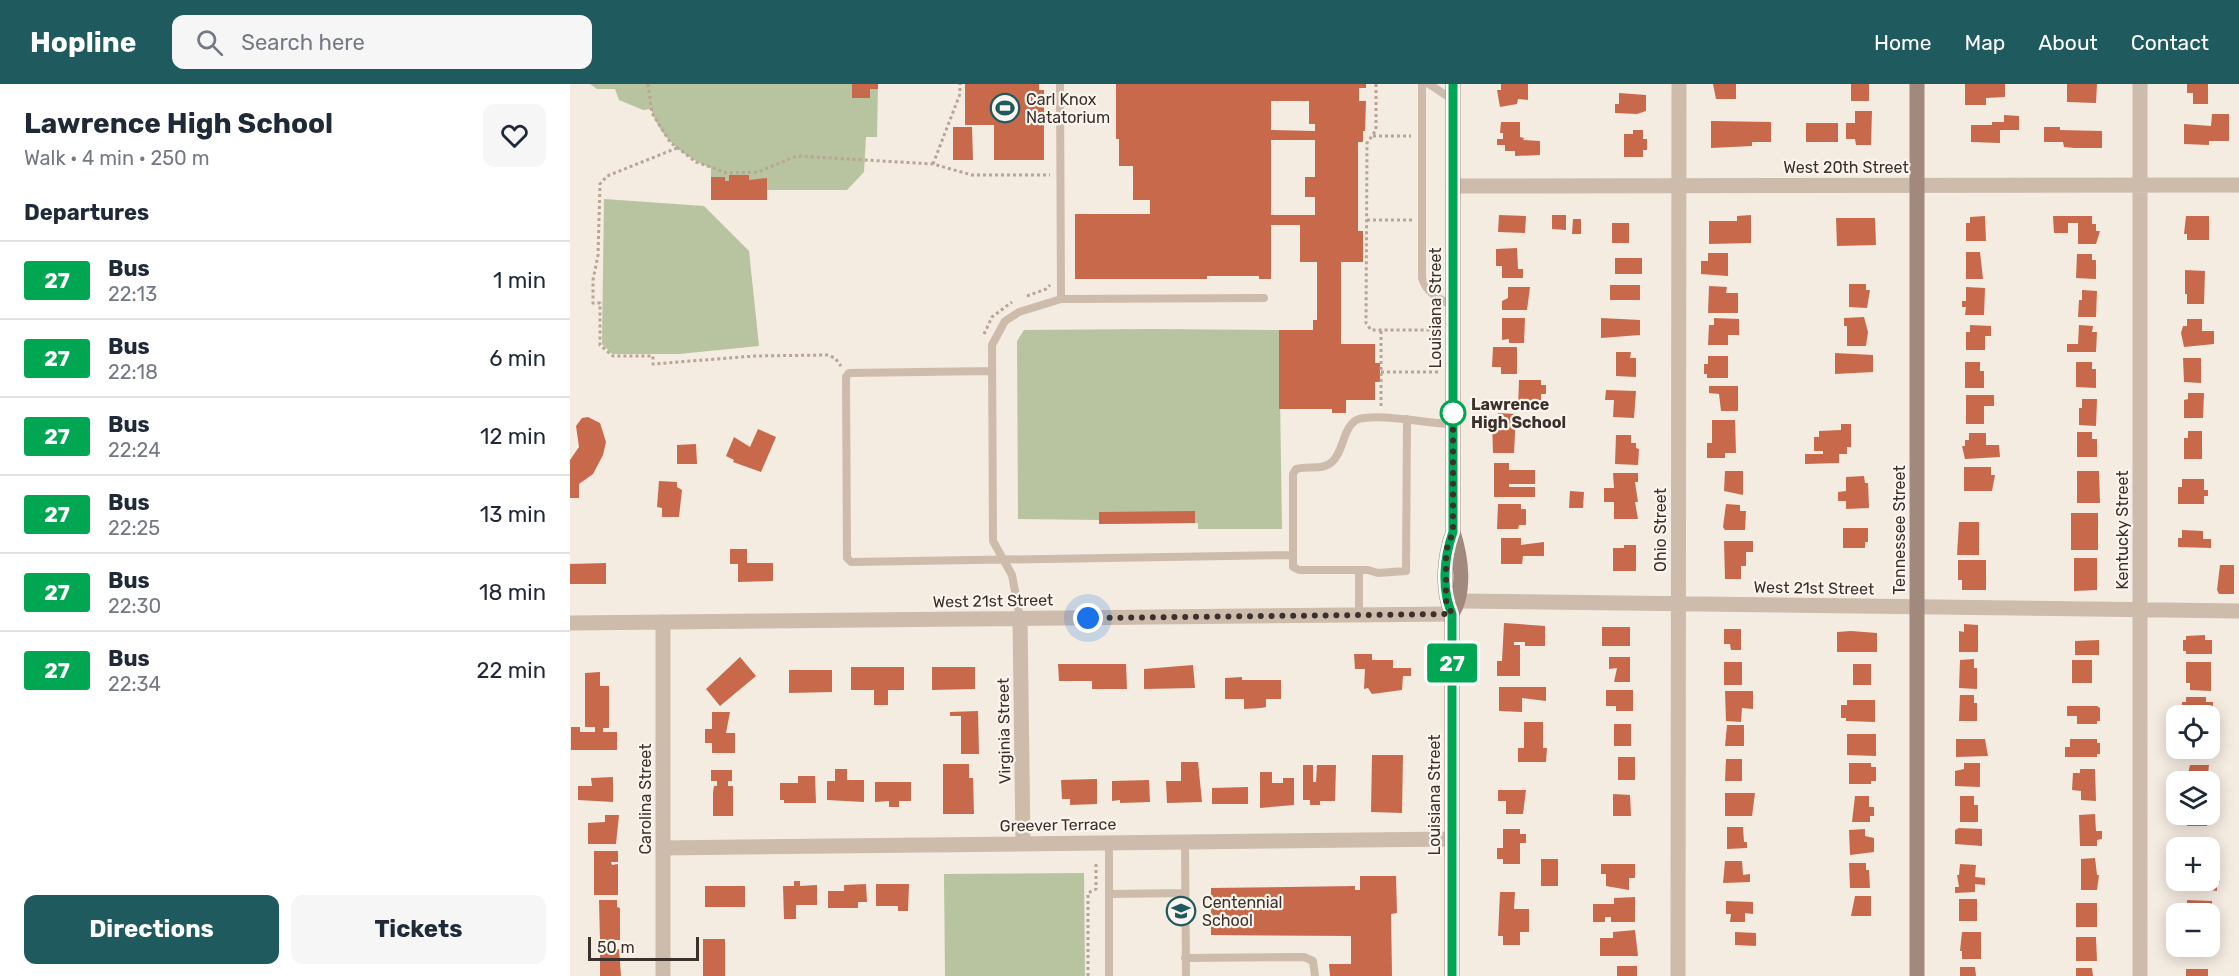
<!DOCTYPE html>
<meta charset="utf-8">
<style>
:root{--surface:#fff;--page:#f6f6f7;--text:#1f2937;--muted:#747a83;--line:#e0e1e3;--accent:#1f5a5e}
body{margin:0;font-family:Rubik,sans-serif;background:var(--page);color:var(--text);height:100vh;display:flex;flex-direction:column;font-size:22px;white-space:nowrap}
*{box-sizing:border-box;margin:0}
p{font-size:20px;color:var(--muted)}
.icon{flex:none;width:33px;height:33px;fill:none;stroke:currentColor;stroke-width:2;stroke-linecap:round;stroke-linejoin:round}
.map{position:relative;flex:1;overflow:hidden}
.drawer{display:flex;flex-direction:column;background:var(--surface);width:570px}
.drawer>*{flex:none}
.badge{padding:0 12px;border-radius:4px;font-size:21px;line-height:39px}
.buttons{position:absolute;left:1596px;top:621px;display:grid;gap:12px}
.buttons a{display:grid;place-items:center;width:54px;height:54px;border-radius:12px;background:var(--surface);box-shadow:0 3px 15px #0003;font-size:30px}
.scale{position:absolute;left:18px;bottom:15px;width:111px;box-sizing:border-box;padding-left:6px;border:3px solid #3b302b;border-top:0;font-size:16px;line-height:21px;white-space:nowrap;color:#3b302b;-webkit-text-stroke:4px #fbf5ee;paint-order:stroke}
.you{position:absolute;width:30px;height:30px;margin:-15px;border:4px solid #fff;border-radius:50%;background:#1a73e8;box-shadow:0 0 0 9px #1a73e833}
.map>.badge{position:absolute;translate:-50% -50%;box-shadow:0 0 0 3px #fff}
h2{padding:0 24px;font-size:22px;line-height:54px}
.round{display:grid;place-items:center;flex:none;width:63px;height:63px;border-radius:12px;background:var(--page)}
.summary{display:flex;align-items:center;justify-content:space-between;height:102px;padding:0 24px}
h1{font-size:28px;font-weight:700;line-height:45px}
.action{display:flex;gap:12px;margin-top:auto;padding:12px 24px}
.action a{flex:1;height:69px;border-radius:12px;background:var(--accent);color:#fff;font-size:24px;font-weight:700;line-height:69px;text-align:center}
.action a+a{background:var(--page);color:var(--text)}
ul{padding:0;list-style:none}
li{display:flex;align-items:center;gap:18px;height:78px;padding:0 24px;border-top:2px solid var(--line)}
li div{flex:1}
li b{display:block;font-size:22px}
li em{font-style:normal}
li .badge{min-width:66px;font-weight:700;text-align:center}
header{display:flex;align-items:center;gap:36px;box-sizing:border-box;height:84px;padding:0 30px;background:var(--accent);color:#fff}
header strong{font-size:28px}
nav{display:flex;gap:33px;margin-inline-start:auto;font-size:21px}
.search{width:420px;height:54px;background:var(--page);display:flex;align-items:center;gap:15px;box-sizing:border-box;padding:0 21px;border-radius:12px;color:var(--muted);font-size:22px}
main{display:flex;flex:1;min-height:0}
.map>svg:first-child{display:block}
.green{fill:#b8c4a0}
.building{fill:#c8694b;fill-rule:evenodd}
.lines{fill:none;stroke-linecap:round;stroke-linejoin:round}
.path{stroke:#b9a596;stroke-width:3;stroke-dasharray:3 3;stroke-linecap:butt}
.lane{stroke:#cdbbac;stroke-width:8}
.street{stroke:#cdbbac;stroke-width:15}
.secondary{stroke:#a18a7d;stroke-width:15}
.line-casing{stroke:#fff;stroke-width:14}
.line{stroke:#00a651;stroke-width:9}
.walk{stroke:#3b302b;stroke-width:6;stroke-dasharray:0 10.8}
.stop-dot{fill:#fff;stroke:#00a651;stroke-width:3}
.labels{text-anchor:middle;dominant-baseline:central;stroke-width:4.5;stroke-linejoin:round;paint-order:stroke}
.poi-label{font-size:16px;fill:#3b302b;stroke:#fbf5ee;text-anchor:start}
.street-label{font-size:16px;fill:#3b302b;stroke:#fbf5ee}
.stop-label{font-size:16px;font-weight:bold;fill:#3b302b;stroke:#fbf5ee;text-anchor:start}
</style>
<header>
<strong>Hopline</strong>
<div class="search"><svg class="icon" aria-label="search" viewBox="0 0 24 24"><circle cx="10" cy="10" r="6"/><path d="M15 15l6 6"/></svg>Search here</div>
<nav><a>Home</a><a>Map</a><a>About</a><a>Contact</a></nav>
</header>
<main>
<section class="drawer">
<div class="summary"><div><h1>Lawrence High School</h1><p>Walk · 4 min · 250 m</p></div><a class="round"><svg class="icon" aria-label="heart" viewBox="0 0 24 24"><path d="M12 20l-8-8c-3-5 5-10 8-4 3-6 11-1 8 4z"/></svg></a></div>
<h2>Departures</h2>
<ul>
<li><span class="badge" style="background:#00a651;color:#fff">27</span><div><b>Bus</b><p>22:13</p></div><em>1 min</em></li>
<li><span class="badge" style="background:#00a651;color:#fff">27</span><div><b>Bus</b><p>22:18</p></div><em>6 min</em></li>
<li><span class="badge" style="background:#00a651;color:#fff">27</span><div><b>Bus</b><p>22:24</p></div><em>12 min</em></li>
<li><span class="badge" style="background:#00a651;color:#fff">27</span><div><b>Bus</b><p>22:25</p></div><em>13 min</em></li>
<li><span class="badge" style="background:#00a651;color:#fff">27</span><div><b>Bus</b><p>22:30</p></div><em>18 min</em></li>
<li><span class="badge" style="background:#00a651;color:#fff">27</span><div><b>Bus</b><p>22:34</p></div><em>22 min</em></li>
</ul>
<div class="action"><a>Directions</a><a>Tickets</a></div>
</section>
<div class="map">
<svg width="1669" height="892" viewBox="0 0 1669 892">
<rect width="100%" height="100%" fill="#f4ebe1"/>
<path class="green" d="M20,0H308L307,53H296L294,88L277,106H197L141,116V84C114,73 90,54 81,25L73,26L49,16L45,5H27Z
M34,115L134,122L179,167L189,262L109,270H42L32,260Z
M583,245L709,246L712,445H628V439L529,440V436L448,435L447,257L454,246Z
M514,789L515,892H375L374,790Z"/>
<path class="building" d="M282,0H308V5H300V14H282Z
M395,0H469V6H474V76H424V41H395Z
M546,0H796V4H789V17H796L795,47H793V58H788V147H793V178H771V260H805V279H810V298H805V316H776V329H762V325H709V246H743V236H747V178H730V141H701V195H689V192H637V195H505V130H580V116H563V82H549V55H546ZM701,17H739V40H745V47L701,46ZM701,56H745V93H735V113H745V131H701Z
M931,0H958V16L948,15L947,20L930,23L927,6H931Z
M1143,0H1166V15H1146Z
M1281,0H1299V17H1281Z
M1395,0H1435V13L1416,14V21H1395Z
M1497,0H1527L1526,19L1497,18Z
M1617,0H1638V20H1623V9H1617Z
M1049,9L1076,11V27L1067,30L1045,29V20H1049Z
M1285,27H1302L1301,61H1286L1285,55H1276V39H1285Z
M1642,30H1659V57H1639V61L1614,60V40L1641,42Z
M1434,31L1449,32V46H1430V59L1401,58V41H1422V38H1434Z
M1141,37L1201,38V58H1182V62L1141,64Z
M931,38H950V53L954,54L953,56L970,57V71L945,72V67H935V61H927V55H933V49H930Z
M1236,39H1268V58H1236Z
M383,43H402L403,76H383Z
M1474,43H1490V46L1532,47V64H1504L1494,63L1493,58H1474Z
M1063,46H1073V55H1077V66H1073V73H1054V50H1063Z
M159,91H179V96L197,94V116H141V93H155V97H159Z
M929,131L956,132L955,149L928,148Z
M982,131H996V146L982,145Z
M1181,131V159L1139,160V137H1167V132Z
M1415,132L1416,157H1396V139H1400V133Z
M1483,132H1522V140H1526V147H1530L1526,160H1508V139H1498V149H1484Z
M1616,132H1639V156H1617V150H1614Z
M1266,134H1305L1306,161L1267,162Z
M1003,135H1011V150H1002Z
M1042,139H1059V159H1042Z
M947,164L948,185H953V194H932V182H926V165Z
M1396,168H1410L1413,195H1396Z
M1138,169H1158V192L1131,190V177H1138Z
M1507,170H1522V176H1526V195L1506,194Z
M1045,174H1072V190H1045Z
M1615,186L1635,187L1634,220H1617V210H1615Z
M1279,200H1296V206H1300L1297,224L1279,223Z
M1040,201H1070V216H1040Z
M1139,202L1157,203L1156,209H1168V229H1138Z
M938,203H960L957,226H932V217L938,214Z
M1396,203L1415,204L1414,231H1395L1396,223H1392V217H1396Z
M1512,206L1527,207L1526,233H1508L1509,216H1512Z
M1294,233L1298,248L1296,262H1277V242H1274V234Z
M932,234H955L954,259H939V255L932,256Z
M1031,234L1070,236V251L1031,254Z
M1144,234L1169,235V251H1158V261H1138L1139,241H1144Z
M1617,235H1632V247H1644V260L1614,263L1611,249L1613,242H1617Z
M1400,241L1421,242V252H1415V266H1396V248H1400Z
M1509,241L1523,242L1522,248H1527L1526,268H1497V260H1508Z
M923,263H947V290H931V283H922Z
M1046,268H1061L1060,274H1066V293L1046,292Z
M1265,269L1303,271V288L1265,290Z
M1138,272H1158V294H1137V290H1134V280H1138Z
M1613,274H1631V299L1614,298Z
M1395,278H1410V287H1414V304H1395Z
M1506,278H1522V285H1526V304L1506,303Z
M949,296H971V301H976V310H971V326H948Z
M1139,302H1168V327H1151L1149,310L1139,309Z
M1036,306L1066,307L1064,334L1043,333L1044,316H1035Z
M1618,309H1634L1633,334H1614V316L1618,315Z
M1396,311H1424V322H1414V340H1396Z
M1512,315H1527L1526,342L1509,341V324H1512Z
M928,329L946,330L944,369H923L922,337H928Z
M18,333L30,339L36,358L33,371L23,390L9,400V414H0V376L9,363L6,342L12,334Z
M1142,336H1165L1166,369H1155V374H1137V359H1142Z
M1271,340H1281V363H1277V370H1269V379L1235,380V370H1253V367H1244V353H1249V347L1271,346Z
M188,345L206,353L191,388L163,378L164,376L156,372L164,353L180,363Z
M1618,347H1632V375H1614V354H1618Z
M1507,348H1522V355H1527V373H1507Z
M1399,349H1416V361H1429L1430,373L1395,375L1392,362H1395V356H1399Z
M1046,351H1061V359H1066V364L1069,365L1068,381L1045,380Z
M126,360L127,380H107V361Z
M924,379H939V386H965V400H939V403H965V413H924Z
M1394,383H1421V391H1425L1422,407H1394Z
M1155,387H1173V411L1154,407Z
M1507,387H1529L1530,419H1507Z
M1043,389H1068V398H1065L1068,418H1065L1068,435H1044V418H1034V404H1044Z
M1294,392L1295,399H1298L1299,424L1276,425V417H1268V408L1276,407V393Z
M1612,395H1634V406H1638V412H1634V420H1608V403H1612Z
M89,397L107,398V403L112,406L109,433H92V424L87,423Z
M1000,407L1014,408L1013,424H999Z
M928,420H951V425H956V441H949L948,445H927Z
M1156,420L1170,421V427H1176L1175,446H1155L1153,443Z
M625,427V439L529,440V428Z
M1501,429H1528V466H1501Z
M1389,438H1409V471H1387Z
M1273,444H1298V458H1295V464H1273Z
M1612,446L1633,447V455H1641V464L1608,463V454H1612Z
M931,454H951V461L974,458V472H953L952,480H931Z
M1154,457H1183V468H1176V482H1171V495H1155Z
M1054,461H1066V487H1043V464H1054Z
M160,465H177V479H203V497L168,498V480H160Z
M1504,474H1527V506L1504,507Z
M1388,476H1416V506H1392V496H1388Z
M36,479V500H0V480Z
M1650,481H1664V510H1649L1647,506Z
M934,539L975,542V562H955V558H944V561H950V592H927V577H932Z
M1394,540L1408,541V568H1389V547L1394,548Z
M1032,543H1060V562H1032Z
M1154,545H1171V566H1161L1160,560H1154Z
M1281,547L1307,549V568H1267V548Z
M1635,551V556H1642V570H1616V567H1613V556H1616V552Z
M1529,556V571H1505V557Z
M784,570H802V576H823V584H841V592H833L832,606L802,610L798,604L794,605L795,585H785Z
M170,573L186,592L150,622L136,605Z
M1039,573H1060V598H1044L1047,584L1039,585Z
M1404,575V584H1407V605L1389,604L1390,576Z
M1502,576H1522V599H1502Z
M1154,578H1172V601H1154Z
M1616,578H1641V607L1620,606V599H1616Z
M488,580H556L557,605H522V597H489Z
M1283,580H1301V601H1283Z
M623,581L625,604L574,605V585Z
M281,583H334V606H318V621H304V606H281Z
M362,583H405V605L362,606Z
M219,586H262V608L219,609Z
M30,588V602H39V644H33V648H47V666H1V643H10V648H25V643H15V589Z
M672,593V596H711V615H696V623L691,624L674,625V615H655V594Z
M929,603H976V617L952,614V628L929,627Z
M1036,606H1063V627H1046V622H1036Z
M1155,607H1183V625L1172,624L1171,638L1156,637Z
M1390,611H1404V619H1407V637H1389Z
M1616,613H1636V618H1643V632H1616V629H1612V618H1616Z
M1277,616H1305V638L1276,637V634H1271V621H1277Z
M1497,622H1527L1530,624V637H1527V640H1507V632H1497Z
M408,627L409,670H391V632H380V628Z
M142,628H160L156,649H165V669H142V659H135V645H142Z
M954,638H973V664H977L976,678H948V664H954Z
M1044,640H1061V662H1044Z
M1157,641H1174V662H1155Z
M1277,650H1306V672L1277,671Z
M1386,655H1415L1418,672L1386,673Z
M1500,655H1527V659H1530V670H1527V673H1495V663H1500Z
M1618,664H1635V671L1618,672Z
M802,671H833L832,729L801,728Z
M1048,673H1065V696H1048Z
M1156,675H1172V697H1155Z
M611,678H628L632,718L597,719L596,697H611Z
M1279,679H1301V683H1306V697H1301V700H1279Z
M1394,679H1410V703L1385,702V687L1394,685Z
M373,680H399V694H403L404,730H373Z
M733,681H743V698H746L747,681H766L765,717H750V721H740V716H733Z
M1620,681H1639L1637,698H1616Z
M265,685H277V696H294V718L257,716V697H265Z
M1510,685H1525L1526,717L1511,716V707L1502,706L1503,689H1510Z
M141,686H162V697H158V702H163V732H143V708L144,702H147V697H141Z
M690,688H702V699H713V694H724V721L690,724Z
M228,692H245L246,719H214V716H210V699H228Z
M43,693V718L8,716V702H22L21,694Z
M527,695V720L500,721V715H492L491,696Z
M579,696L580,718L550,719V716L542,717V697Z
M305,698H341V717H329V723H319V717L305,718Z
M678,703V720H642V704Z
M928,706H956L953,730H936V717H928Z
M1155,709H1185L1182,732H1155Z
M1043,710L1060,711L1061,732H1043Z
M1285,712H1299V723H1304V732H1300V738H1282Z
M1390,712H1404V721H1408V738H1390Z
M1525,730L1526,747H1532V755L1527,756V762H1510L1509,731Z
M1617,730H1637V742H1617Z
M35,731H49L46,760H18V739L35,738Z
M1157,743H1173L1174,758H1177V764L1157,765Z
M1389,744L1412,745V762L1385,760V746Z
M933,745H950V750H956V759H950V780H933V775H927V764H933Z
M1295,745V752L1304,754V768L1280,771L1279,746Z
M1607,753H1630V757H1638V764H1607Z
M24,767H48V778H41L42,781L48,780V811H24Z
M1525,774L1527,791H1529L1527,806H1511V775Z
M971,775H988V802H971Z
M1155,777H1172L1173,791L1180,790V798L1153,799Z
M1279,779H1296V786H1299L1300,804H1280Z
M1031,780H1065V794H1059V806L1036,802V790H1031Z
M1390,780L1406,781L1405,793L1415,794V801L1405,800V808L1385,809V803H1389L1387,791H1389Z
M1640,785H1650V799H1647V807L1629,804V807H1621V804L1609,803V796H1640Z
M790,792H826L827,829L821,830L822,892H760L759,880H781V852L641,851V804L785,802V806H790Z
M224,797H230V802L247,801V821H226V835H214L213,802H224Z
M296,800L297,818H288V824H258V807H274V801Z
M306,800H339L338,827H328V822H306Z
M135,802H175V823H135Z
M930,808H945L944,825H959V848H950V861H933V852H928Z
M1285,812H1301V832H1281Z
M1065,813V838H1041V833H1035V838H1023V820H1044V814Z
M1389,815H1407V837H1389Z
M29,816H47V823L50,824V856H30Z
M1617,816L1642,817V831L1612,830V819H1617Z
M1156,817L1183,818V830L1175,829V838H1160L1161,830H1156Z
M1506,819H1527V843H1506Z
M1065,846L1068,872H1030V854H1043V848Z
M1165,848L1186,849V862L1165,861Z
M1392,848H1411V875H1392V867H1390Z
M1506,853H1526L1527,877H1506Z
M133,855H155V892H133Z
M1640,861H1643V869L1639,871L1610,870V862Z
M30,865H49L51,892H30Z
M1047,882H1067V892H1047Z
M1390,883H1405L1406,892H1390Z
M1506,884H1522L1523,892H1506Z
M1616,885H1638V892H1616Z"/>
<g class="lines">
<path class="path" d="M78,0L82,29L100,58L126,78L157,89L188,88L227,72L363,80L402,91H480
M806,0V46L797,59L796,239L801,246H870
M803,52H841
M107,64L37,92L30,100L28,171L23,196V219H30V261L43,272H83V280L185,272L257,271L265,274L271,282
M363,80L390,10V0
M797,136H843
M457,212L476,205L480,201
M414,250L422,233L442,218
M811,288H869
M811,322V246
M518,892V809L526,805V777"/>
<path class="lane" d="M490,0L491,215
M852,0V194C856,209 870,215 883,222
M859,0L883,16
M422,287L279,289L276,293L277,474L281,478L723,471
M837,335L836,487L808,489L798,486H729L723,483V390L726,385C739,381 752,387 762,378C774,368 773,340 789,335C812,329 857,340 883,340
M789,531V486
M450,534L442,491L423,457L422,261L435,237L449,228L491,215L694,214
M615,758L616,892
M539,759V892
M539,810L615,809
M615,874L734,873L743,877L745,892"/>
<path class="street" d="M1570,0V892
M883,102L1669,101
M890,517L1669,527
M450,534L453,760
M0,539L882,530
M93,764L882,755
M93,892V538
M1108,892L1109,0"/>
<path class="secondary" d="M1347,0V892
M882,530C896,507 891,473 883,448V0
M882,892V530C871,505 874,473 883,448"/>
</g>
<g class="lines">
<g class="line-casing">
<path id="line" d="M882,892V530C871,505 874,473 883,448V0"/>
</g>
<use href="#line" class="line"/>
<path class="walk" d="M518,534L882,530L876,517V467L883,448V329"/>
</g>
<defs>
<g id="stadium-ring" transform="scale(1.5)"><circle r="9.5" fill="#fbf5ee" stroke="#1f5a5e" stroke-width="1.5"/><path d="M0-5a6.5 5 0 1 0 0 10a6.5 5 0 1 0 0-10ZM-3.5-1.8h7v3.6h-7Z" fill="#1f5a5e"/></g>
<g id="school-ring" transform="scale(1.5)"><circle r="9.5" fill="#fbf5ee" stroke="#1f5a5e" stroke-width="1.5"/><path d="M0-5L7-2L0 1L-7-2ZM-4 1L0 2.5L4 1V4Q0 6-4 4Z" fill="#1f5a5e"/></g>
</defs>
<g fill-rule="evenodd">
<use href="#stadium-ring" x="435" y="24"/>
<use href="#school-ring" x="611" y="827"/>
</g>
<circle class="stop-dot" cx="883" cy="329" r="12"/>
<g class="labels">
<g class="poi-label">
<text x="456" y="15">Carl Knox<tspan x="456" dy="18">Natatorium</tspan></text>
<text x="632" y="818">Centennial<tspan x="632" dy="18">School</tspan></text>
</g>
<g class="street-label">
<text x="1276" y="83">West 20th Street</text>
<text transform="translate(865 224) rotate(-90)">Louisiana Street</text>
<text transform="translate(1090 446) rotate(-90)">Ohio Street</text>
<text transform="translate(1329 446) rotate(-90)">Tennessee Street</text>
<text transform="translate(1552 446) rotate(-90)">Kentucky Street</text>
<text transform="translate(1244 504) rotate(1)">West 21st Street</text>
<text transform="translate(423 517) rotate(-1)">West 21st Street</text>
<text transform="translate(434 647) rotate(-91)">Virginia Street</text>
<text transform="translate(864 711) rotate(-90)">Louisiana Street</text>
<text transform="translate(75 715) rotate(-90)">Carolina Street</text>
<text transform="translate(488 741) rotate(-1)">Greever Terrace</text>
</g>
<g class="stop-label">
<text x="901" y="320">Lawrence<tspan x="901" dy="18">High School</tspan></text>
</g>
</g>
</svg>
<div class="buttons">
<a><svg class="icon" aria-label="locate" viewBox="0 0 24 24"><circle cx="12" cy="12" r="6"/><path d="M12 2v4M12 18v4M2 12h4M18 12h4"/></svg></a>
<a><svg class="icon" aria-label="layers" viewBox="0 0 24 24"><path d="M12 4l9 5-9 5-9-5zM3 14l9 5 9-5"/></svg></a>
<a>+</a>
<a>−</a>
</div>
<div class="scale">50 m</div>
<div class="you" style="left:518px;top:534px"></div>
<b class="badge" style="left:882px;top:579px;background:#00a651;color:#fff">27</b>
</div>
</main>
